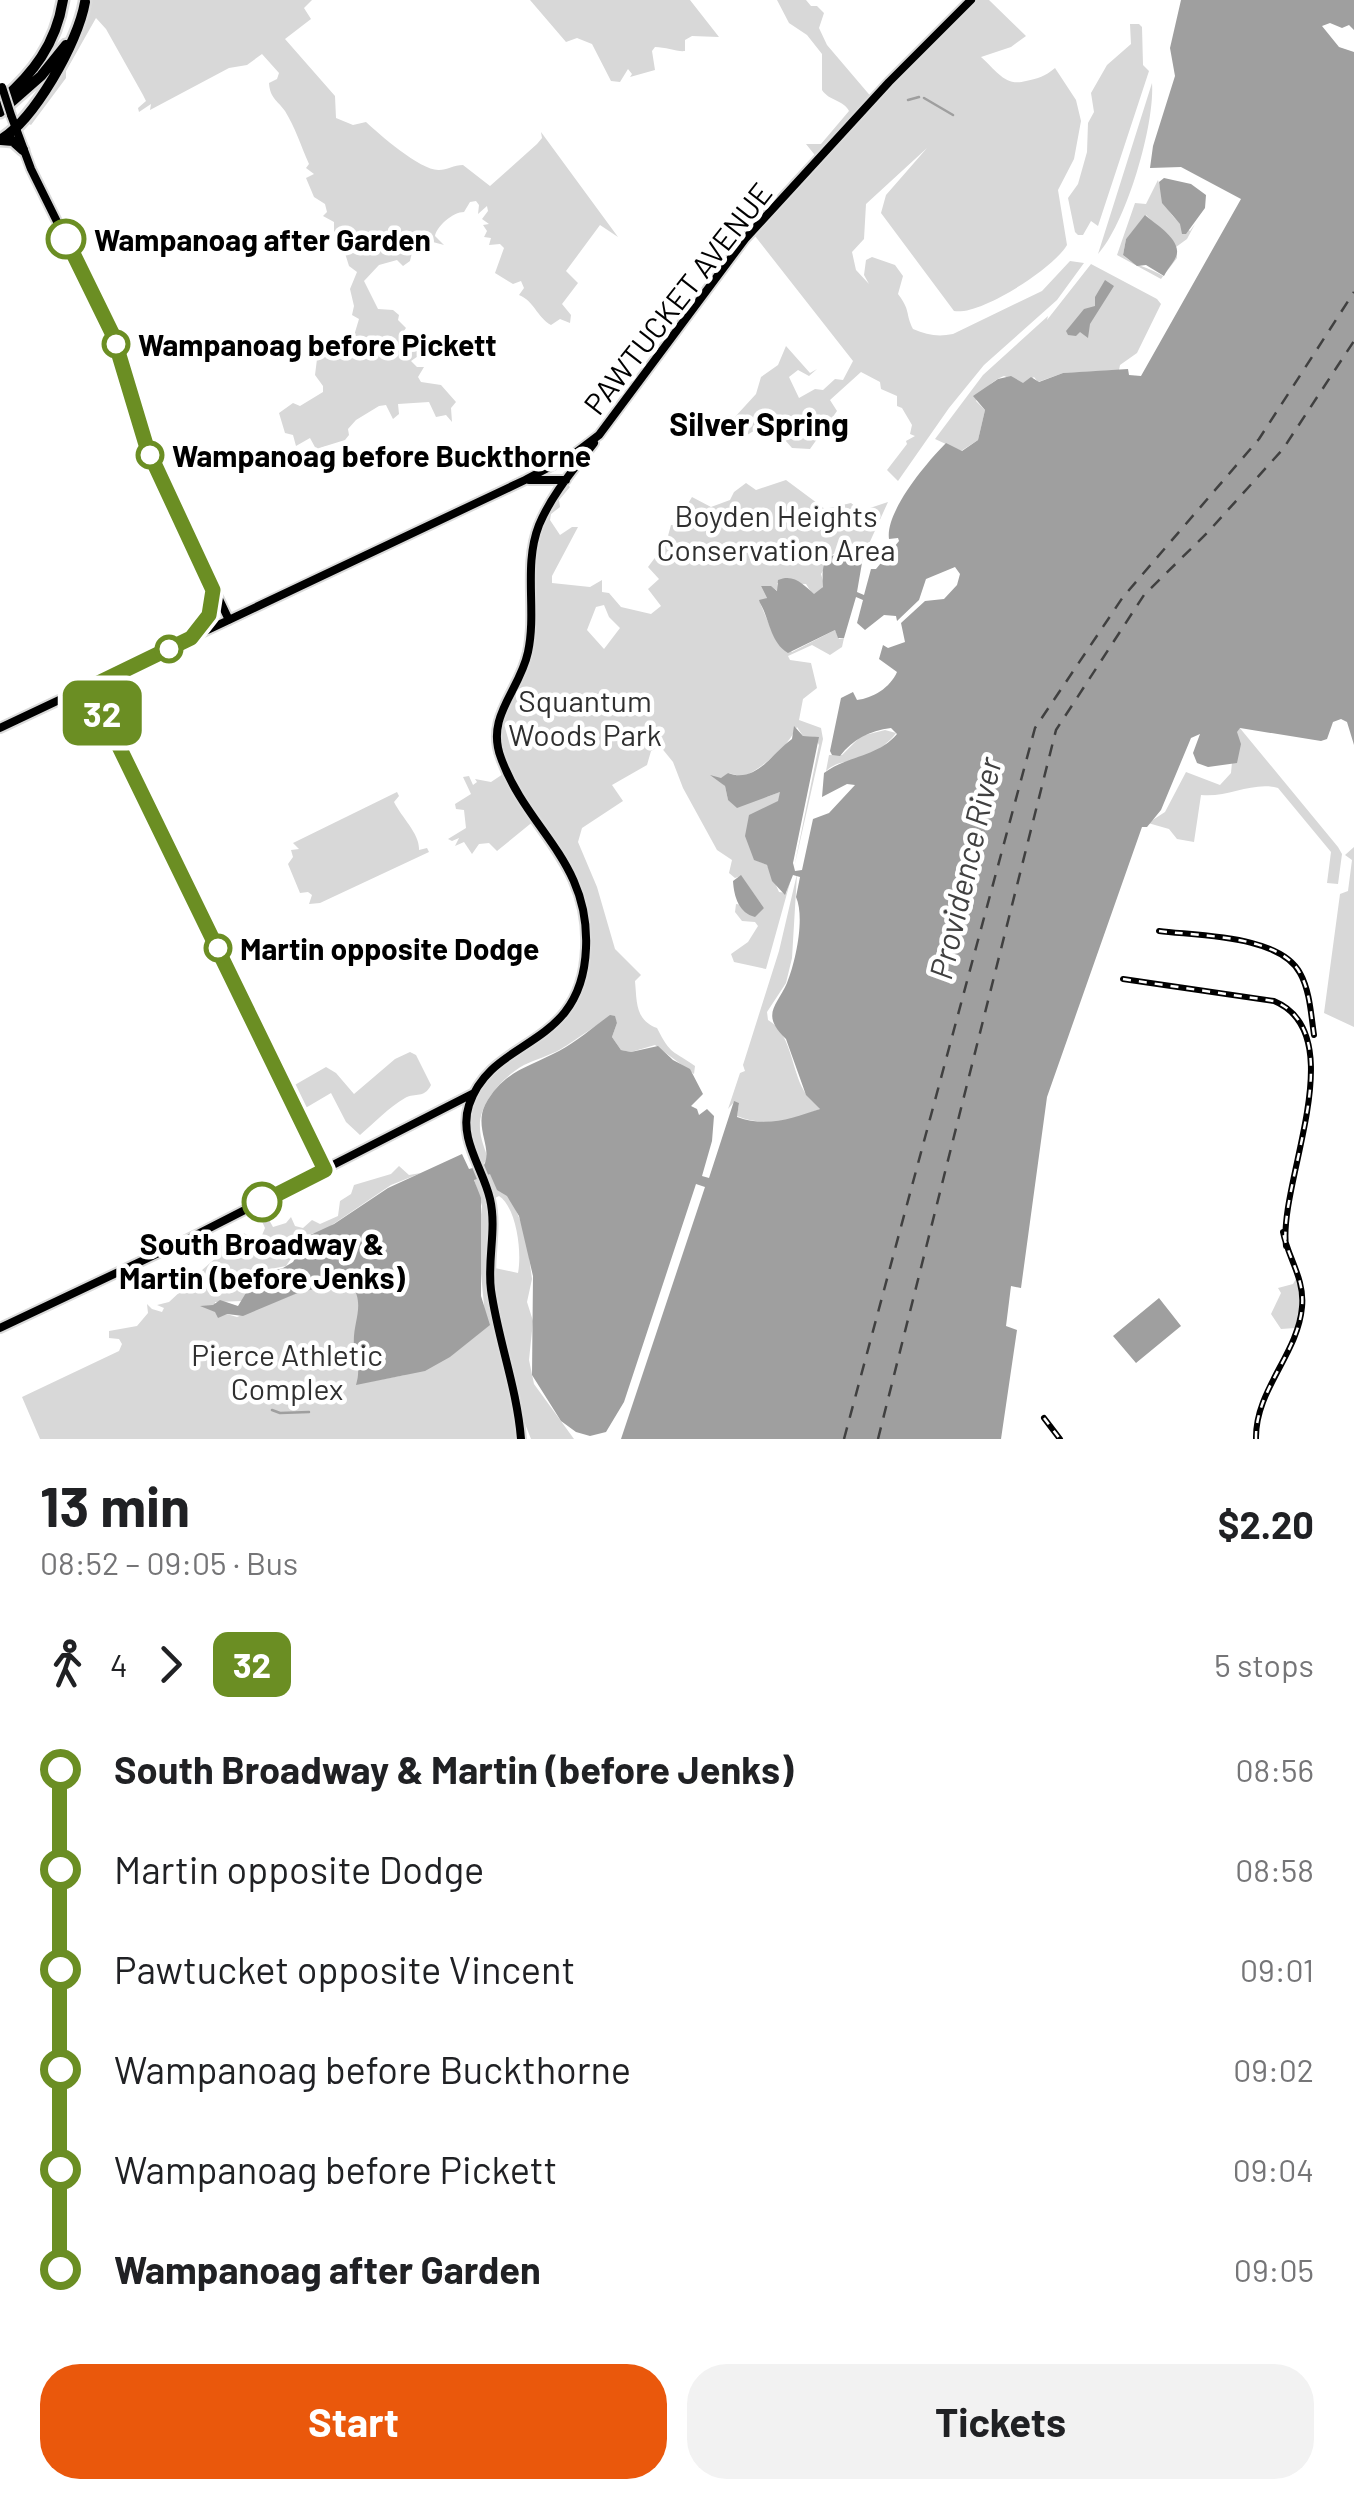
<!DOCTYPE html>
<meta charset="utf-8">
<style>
:root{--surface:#fff;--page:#f2f2f2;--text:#202124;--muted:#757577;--accent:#ea580c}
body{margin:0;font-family:Barlow,sans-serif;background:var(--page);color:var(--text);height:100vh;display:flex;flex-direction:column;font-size:38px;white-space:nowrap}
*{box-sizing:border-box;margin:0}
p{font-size:32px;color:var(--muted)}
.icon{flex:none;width:55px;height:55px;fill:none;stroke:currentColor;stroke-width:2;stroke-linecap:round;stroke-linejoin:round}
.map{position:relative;height:1439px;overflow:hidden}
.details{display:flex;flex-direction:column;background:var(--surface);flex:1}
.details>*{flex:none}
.badge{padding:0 20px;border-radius:15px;font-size:35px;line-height:65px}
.map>.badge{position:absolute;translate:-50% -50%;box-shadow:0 0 0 5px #fff}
.legs{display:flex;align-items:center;gap:15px;height:110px;padding:0 40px;font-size:32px}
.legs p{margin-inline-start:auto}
.headline{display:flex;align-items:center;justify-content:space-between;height:170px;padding:0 40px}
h1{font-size:55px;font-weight:700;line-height:75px}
.button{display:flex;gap:20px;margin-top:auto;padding:20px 40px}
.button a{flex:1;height:115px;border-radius:40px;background:var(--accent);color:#fff;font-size:40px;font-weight:700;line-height:115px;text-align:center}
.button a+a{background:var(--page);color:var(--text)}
ul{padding:0 40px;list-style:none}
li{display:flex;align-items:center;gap:35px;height:100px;font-size:38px}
li i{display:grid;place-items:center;width:15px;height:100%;margin:0 12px;background:currentColor}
li i::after{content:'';width:25px;height:25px;margin:-12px;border:8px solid;border-radius:50%;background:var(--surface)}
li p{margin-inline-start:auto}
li:first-child i{background:linear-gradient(#0000 50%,currentColor 0)}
li:last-child i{background:linear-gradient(currentColor 50%,#0000 0)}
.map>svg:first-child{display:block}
.green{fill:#d8d8d8;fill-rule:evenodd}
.water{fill:#9f9f9f}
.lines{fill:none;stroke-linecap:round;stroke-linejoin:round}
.stream{stroke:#9f9f9f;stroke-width:2.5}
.ferry{stroke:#404040;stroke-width:2.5;stroke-dasharray:12 10;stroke-linecap:butt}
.major-casing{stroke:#dbdbdb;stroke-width:12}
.highway-casing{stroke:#dbdbdb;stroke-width:15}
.major{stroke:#000;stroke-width:8}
.highway{stroke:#000;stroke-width:10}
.rail-casing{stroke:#000;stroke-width:6}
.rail{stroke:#fff;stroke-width:2.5;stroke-dasharray:8;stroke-linecap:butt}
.major-bridge-casing{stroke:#dbdbdb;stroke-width:12;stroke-linecap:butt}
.major-bridge{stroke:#000;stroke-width:8}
.line-1-casing{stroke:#fff;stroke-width:22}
.line-1{stroke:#6b8e23;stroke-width:15}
.stop-1-dot{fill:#fff;stroke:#6b8e23;stroke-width:5}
.labels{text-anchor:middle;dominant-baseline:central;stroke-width:9;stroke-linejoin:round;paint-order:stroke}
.stop-label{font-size:30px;font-weight:bold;fill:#000;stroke:#fff;text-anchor:start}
.street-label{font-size:30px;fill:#000;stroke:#fff}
.park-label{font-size:30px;fill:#2f2f2f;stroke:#fff}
.neighbourhood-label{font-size:32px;font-weight:bold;fill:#000;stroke:#fff}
.water-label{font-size:32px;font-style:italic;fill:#404040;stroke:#fff}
</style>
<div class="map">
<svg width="1354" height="1439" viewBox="0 0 1354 1439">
<rect width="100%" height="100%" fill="#fff"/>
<path class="green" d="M91,0H312L304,8L311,19L285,39L335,96L336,118L353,125L366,122C379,134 421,171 439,170C447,170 454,165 463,165L490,186L537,144L542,138L541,132L618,237L600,225L566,271L578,283L562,304L571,315L570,323L560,319L551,325C537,317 534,301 519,295L524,288L521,281L513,284L495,273L504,248L500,244L489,245L491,238L484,237L487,231L483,225L489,224L482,219L488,211L487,206L478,214L479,205L476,201L470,202L464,212C453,212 437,226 435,236L444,245L418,238L414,244L410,261L403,266L397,260L379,265L364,281L378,309L393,310L399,315L398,320L406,328L401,335L418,344L421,354L411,361L417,367H424L418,377L421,382L441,385L456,402L451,408L452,422L446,415L436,417L429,402L398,404L399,414L393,419L386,405L379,406L356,420L348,429L349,435L345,440L316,449L310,438L296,446L293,435L285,433L279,413L293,403L300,406L323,392V386L315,375L317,359L332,353L335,346L353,339L359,319L352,315L354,306L350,289L357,272L349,266L344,250L334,237V222L323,216L327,212L325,204L314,197L306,178L314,174L306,168L309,164C301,146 295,127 285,111C277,100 270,98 269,83L277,79L279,73L262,54L247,65L229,68L150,110L151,104L139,112L138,108L146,101L143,95L106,29L96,18L66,71V78L31,125L27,123V117L78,35Z
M530,0H690L719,37L692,36L685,40V51C677,52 666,47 655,47L652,51L655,70L630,77L632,74L628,69L620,82L611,81L592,44L577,38L566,42Z
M777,0H806L811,6H817L824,13L819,28L827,45L873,99L971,0H989L1026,36L1011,47L981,57C997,71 1005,87 1026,81C1039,78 1044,77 1055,68L1076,100L1081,121L1074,159L1058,190L1067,245C1054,268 980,316 954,311L881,213L886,195L927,148L866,204L864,239L852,252L856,270L869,284L864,275L866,260L872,257L895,265L903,276L898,294C911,311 905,313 913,329C927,335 938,337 953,334L1042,291L1070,261L1084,263L1057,300L984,365L949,408L898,481L887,470L907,444L906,441L915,436L910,434L912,425L902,408L897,406V396L881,389L880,382L861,372L830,400L837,411L810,449L792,448L785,440L777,444L770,432L757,429L747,435L750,426L744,420L734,418L756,394L761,377L778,365L786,346L810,373L817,369L809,376L798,370L789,377L799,398L815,389L823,390L835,379L843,380L853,361L751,231L818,159L806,144H821L849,111C844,100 829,101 822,90V54L807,35L789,23Z
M1130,24H1139L1142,27L1143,65L1149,71L1098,226L1091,221L1083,235H1078L1075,232L1068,198L1078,184L1087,152L1088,123L1094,112L1091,93L1107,65L1131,44Z
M1152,83C1155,125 1126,224 1098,254Z
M1158,180C1165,204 1164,212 1190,231L1195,224L1187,239L1176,247L1146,215L1126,239L1123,255C1134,266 1149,267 1163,276L1177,253V258L1161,279L1117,255L1135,203L1146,204Z
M1091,264L1157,299L1161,304L1137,353L1120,365L1119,370L1063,373L1038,382L1034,377L1023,384L1004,376C991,381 984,390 976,401L985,410L978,440L961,451L935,439L983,375L1048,316L1047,320Z
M786,480L825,509L851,503L861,511L888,502L863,557L857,551L833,554L821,574L824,584L821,591L813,595L806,584L777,583L778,591L770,586H761L767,598L760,603L775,638L792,652L835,630L839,639L844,638L842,647L830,655L812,645L788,656L790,660L811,663L817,688L803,699L799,720L821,728L823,739L794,868L819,745L815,737L803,736L797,727C786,749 766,764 744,777L728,773L720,781L725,786L728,800L767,797L782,791L758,861L767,865L779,892L786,893L791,879L766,969L734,962L731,954L748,942L758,926L755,922L742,921L735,912L736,904L764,908L741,876L735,878L729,873L732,860L717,850L683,788L673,762L660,746L651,751L647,765L612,785L623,801L582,828L578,842L597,887L615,949L641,975L635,981C637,1002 635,1020 657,1028C671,1056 673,1050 695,1066L694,1074L655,1045L631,1052L621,1050L612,1037L617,1023L614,1016C602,1020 575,1041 561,1049C549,1056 536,1059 524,1065C504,1076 478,1103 480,1128C480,1138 485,1149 488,1159L481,1166L469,1141V1111L484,1081L568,1011L586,951L576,886L535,820L497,851L489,843L479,844L472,854L464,842L455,846L459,838L452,841L448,839L466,828L464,810L456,809L455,804L471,794L463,777L469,776L473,785L477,782L475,779L491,782L506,772L496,728L527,657L535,536L565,483L570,487L559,500L560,507L551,514L550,520L560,535L572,527H578L552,576V583L590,587L602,580V592L609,593L621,607L651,614L661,606L648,589L659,579L648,567L666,543L671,525L685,526L689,522L680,517L692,497L711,507L730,500L734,492L746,483L756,490ZM604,605L609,617L620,628L604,649L587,630L596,607Z
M1239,727L1338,847L1342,854L1338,884L1327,883L1331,852L1278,788C1253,781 1228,798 1201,795L1194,842L1177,839L1169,829L1148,823L1165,812L1186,772L1220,785L1231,773L1235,730Z
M885,730L896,733C891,741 874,754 863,758C849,763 838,760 826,771L829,755H842L861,736Z
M397,792L399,796L394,802C402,818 420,834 419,850L427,848L429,852L320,903L309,904L312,895L308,892L300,893L288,864L293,857L291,850L299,849L293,843Z
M1354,847V1027L1324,1013L1340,894L1348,891L1352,860L1345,855Z
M797,874L792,958L786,983L767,1012L768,1020C791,1033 791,1068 804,1091C808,1098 815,1103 820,1109C794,1120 766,1128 737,1116L739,1103L734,1102L728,1109L740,1073L745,1071L743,1065L779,951Z
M410,1052L416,1055L431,1085C424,1099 416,1092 405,1098C389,1107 374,1123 360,1135L346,1122L331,1093L297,1113L286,1090L326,1067L336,1073L354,1094L395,1059Z
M399,1166L409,1175L421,1173L391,1185L323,1231L307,1235L286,1266L255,1272L252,1278L255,1284L242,1301L215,1302L216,1311L237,1317L299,1292L301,1287L349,1280L360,1296L362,1383L405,1375L485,1316L478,1241L482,1206L474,1179L490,1170L510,1196L526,1234L532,1279L527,1302L533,1321L529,1360L534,1384L574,1439H531L522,1416L518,1415L520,1439H40L22,1397L119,1351L122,1344L119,1339L109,1338V1331L137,1326L148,1313L147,1304L152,1309L162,1312L164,1308L157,1305L169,1302L182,1290L180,1279L193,1270L201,1271L218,1256L214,1239L220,1246L227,1242L233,1245L243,1233L260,1240L265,1228L260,1217L269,1208L268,1218L273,1227L286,1223L291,1217L295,1226L303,1228L312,1220L320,1224L338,1216L340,1201L351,1194L354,1185L391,1174ZM499,1196C517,1208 522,1253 518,1273L490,1267L491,1200Z
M1297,1277L1300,1303L1295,1328L1281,1329L1271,1314L1281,1293L1278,1288L1293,1284Z"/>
<path class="water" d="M1181,0H1354V30L1349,25L1342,28L1330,23L1322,26L1339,47L1354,52V745L1347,722L1341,719L1333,722L1327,739L1321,741L1240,728L1237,732L1241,744L1237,763L1208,767L1197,763L1193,753L1200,734L1191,738L1161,810L1147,827H1142L1047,1097L1021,1288L1011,1286L1006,1326L1017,1330L1001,1439H621L705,1187L696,1184L624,1402L606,1432L590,1436L576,1432L561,1421L532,1375L533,1276L519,1216L507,1196L497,1190L490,1174L474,1180L481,1198V1296L490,1325L450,1357L425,1371L356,1385C361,1368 356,1362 354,1346C352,1321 367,1305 350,1282L300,1292L243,1316L227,1314L218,1318L215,1312L200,1306L213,1305L220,1300L238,1306L252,1283L224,1280L225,1278L256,1276L283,1268L293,1262L308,1236L334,1224L388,1188L462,1154L469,1169L484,1165C493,1148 474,1128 485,1105C503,1071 529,1067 559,1051C579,1040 592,1028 610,1015L615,1016L617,1023L612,1037L621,1050L631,1052L658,1046L673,1060L690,1069L703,1094L691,1106L697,1109L699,1115L707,1109L714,1116L712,1141L702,1176L709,1178L734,1101L739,1103L737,1117C767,1128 793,1118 820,1109L806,1095L786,1039C760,1014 777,1006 787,983C796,961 805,917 796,897L800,877L793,875L785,895L772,881L767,865L754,860L745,836L749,815L778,801L780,792L737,808L728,800L725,786L710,775L721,778L728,773C756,784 772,753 792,739L794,726L803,736L819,737L793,863L795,871L802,870L813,819L829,813L855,785L847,784L822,797L824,773C846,756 878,757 897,734L891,728C869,731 853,739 840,756L832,755L830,751L841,698L853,692L857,700C873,698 890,688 897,672L879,659L883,645L888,648L905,642L901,623L925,601L944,599L957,585L960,574L955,567L926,579L919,600L897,621L896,616L884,615L865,630L857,623L863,600L856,597L844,638H838L835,630L788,653C770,642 770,620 760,603L759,600L767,598L761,586H771L777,591L778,580C794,573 804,585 814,594L823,587C821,557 826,554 857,551L863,557L857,592L864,595L871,569H876L899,541L898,538L889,539C885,512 927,462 946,443L962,451L978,440L985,410L973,396L998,379L1011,376L1023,383L1031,377L1039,382L1063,373L1128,369L1129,375L1141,376L1241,199L1181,167L1150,168L1153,146L1175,76L1170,48Z
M1164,178L1191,184L1206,195L1205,208L1186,234H1182L1180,224L1162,203L1159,182Z
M1145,215C1154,223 1179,238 1177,253C1176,261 1167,269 1164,276L1146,265L1137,266L1123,255L1126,239Z
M1105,280L1114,286L1090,324L1088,338L1080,332L1076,336L1068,335L1066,331L1084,309L1095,306V297Z
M741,875L764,908L755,917C739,913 734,897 733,881Z
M1159,1298L1181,1326L1136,1363L1113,1336Z"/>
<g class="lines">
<path class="stream" d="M924,98L953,115
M908,100L919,97
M272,1410L280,1413L309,1412"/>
<path class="ferry" d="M844,1439L1035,728L1123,597L1259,439L1354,292
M878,1439L1056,730L1144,595L1208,532L1283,449L1354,341"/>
<g class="major-casing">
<path id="major" d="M11,115L31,169L113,335L150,454L229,620
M529,480H566
M195,634L209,615L212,588
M0,728L525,480L574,454L599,435L745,239L889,82L971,0
M0,1328L184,1241L474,1093
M521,1439C517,1388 498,1340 491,1290C487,1260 497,1229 490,1199C483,1168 458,1139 469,1105C492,1035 582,1051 586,948C590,861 527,830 501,758C485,716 520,691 528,652C537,610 523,566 539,525C552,494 574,469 594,443"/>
</g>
<g class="highway-casing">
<path id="highway" d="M0,102C33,74 56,44 63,0
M0,112L41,76L66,45
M0,140C34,120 78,43 85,2
M1,140L13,141L23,150"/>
</g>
<use href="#major" class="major"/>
<use href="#highway" class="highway"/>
<g class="rail-casing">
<path id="rail" d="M1159,931C1198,936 1280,935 1300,973C1310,991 1311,1015 1314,1035
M1123,979L1274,1001C1354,1034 1278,1183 1286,1246
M1044,1418L1060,1439
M1256,1439C1255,1390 1298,1354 1302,1307C1305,1279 1288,1258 1283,1232"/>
</g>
<use href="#rail" class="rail"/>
<g class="major-bridge-casing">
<path id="major-bridge" d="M2,87L11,115"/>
</g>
<use href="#major-bridge" class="major-bridge"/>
</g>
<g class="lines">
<g class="line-1-casing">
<path id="line-1" d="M66,239L113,335L147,448L213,590L209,615L191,638L90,687L325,1170L262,1202"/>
</g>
<use href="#line-1" class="line-1"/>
</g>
<g class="stop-1-dot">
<circle cx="66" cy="239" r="18"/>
<circle cx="116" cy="344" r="12"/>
<circle cx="150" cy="455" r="12"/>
<circle cx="169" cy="649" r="12"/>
<circle cx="218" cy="948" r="12"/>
<circle cx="262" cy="1202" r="18"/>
</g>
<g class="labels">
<g class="stop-label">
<text x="94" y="239">Wampanoag after Garden</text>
<text x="138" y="344">Wampanoag before Pickett</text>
<text x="172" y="455">Wampanoag before Buckthorne</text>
<text x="240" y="948">Martin opposite Dodge</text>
<text x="262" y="1243" text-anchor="middle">South Broadway &amp;<tspan x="262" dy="34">Martin (before Jenks)</tspan></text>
</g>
<g class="street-label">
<text transform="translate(677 298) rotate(-52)">PAWTUCKET AVENUE</text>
</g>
<g class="park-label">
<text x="776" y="515">Boyden Heights<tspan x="776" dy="34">Conservation Area</tspan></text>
<text x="585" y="700">Squantum<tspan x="585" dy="34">Woods Park</tspan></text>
<text x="287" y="1354">Pierce Athletic<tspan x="287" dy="34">Complex</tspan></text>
</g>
<g class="neighbourhood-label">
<text x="759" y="423">Silver Spring</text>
</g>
<g class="water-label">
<text transform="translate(964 868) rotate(-77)">Providence River</text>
</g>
</g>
</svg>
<b class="badge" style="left:102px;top:713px;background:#6b8e23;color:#fff">32</b>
</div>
<section class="details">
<div class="headline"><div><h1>13 min</h1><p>08:52 – 09:05 · Bus</p></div><b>$2.20</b></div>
<div class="legs"><svg class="icon" aria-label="walk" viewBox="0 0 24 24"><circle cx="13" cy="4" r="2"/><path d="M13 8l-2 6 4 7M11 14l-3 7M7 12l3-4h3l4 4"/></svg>4<svg class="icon" aria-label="forward" viewBox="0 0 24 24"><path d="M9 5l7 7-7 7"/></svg><b class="badge" style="background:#6b8e23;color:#fff">32</b><p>5 stops</p></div>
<ul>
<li><i style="color:#6b8e23"></i><b>South Broadway &amp; Martin (before Jenks)</b><p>08:56</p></li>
<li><i style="color:#6b8e23"></i><span>Martin opposite Dodge</span><p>08:58</p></li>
<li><i style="color:#6b8e23"></i><span>Pawtucket opposite Vincent</span><p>09:01</p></li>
<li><i style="color:#6b8e23"></i><span>Wampanoag before Buckthorne</span><p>09:02</p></li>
<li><i style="color:#6b8e23"></i><span>Wampanoag before Pickett</span><p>09:04</p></li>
<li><i style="color:#6b8e23"></i><b>Wampanoag after Garden</b><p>09:05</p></li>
</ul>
<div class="button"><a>Start</a><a>Tickets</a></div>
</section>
